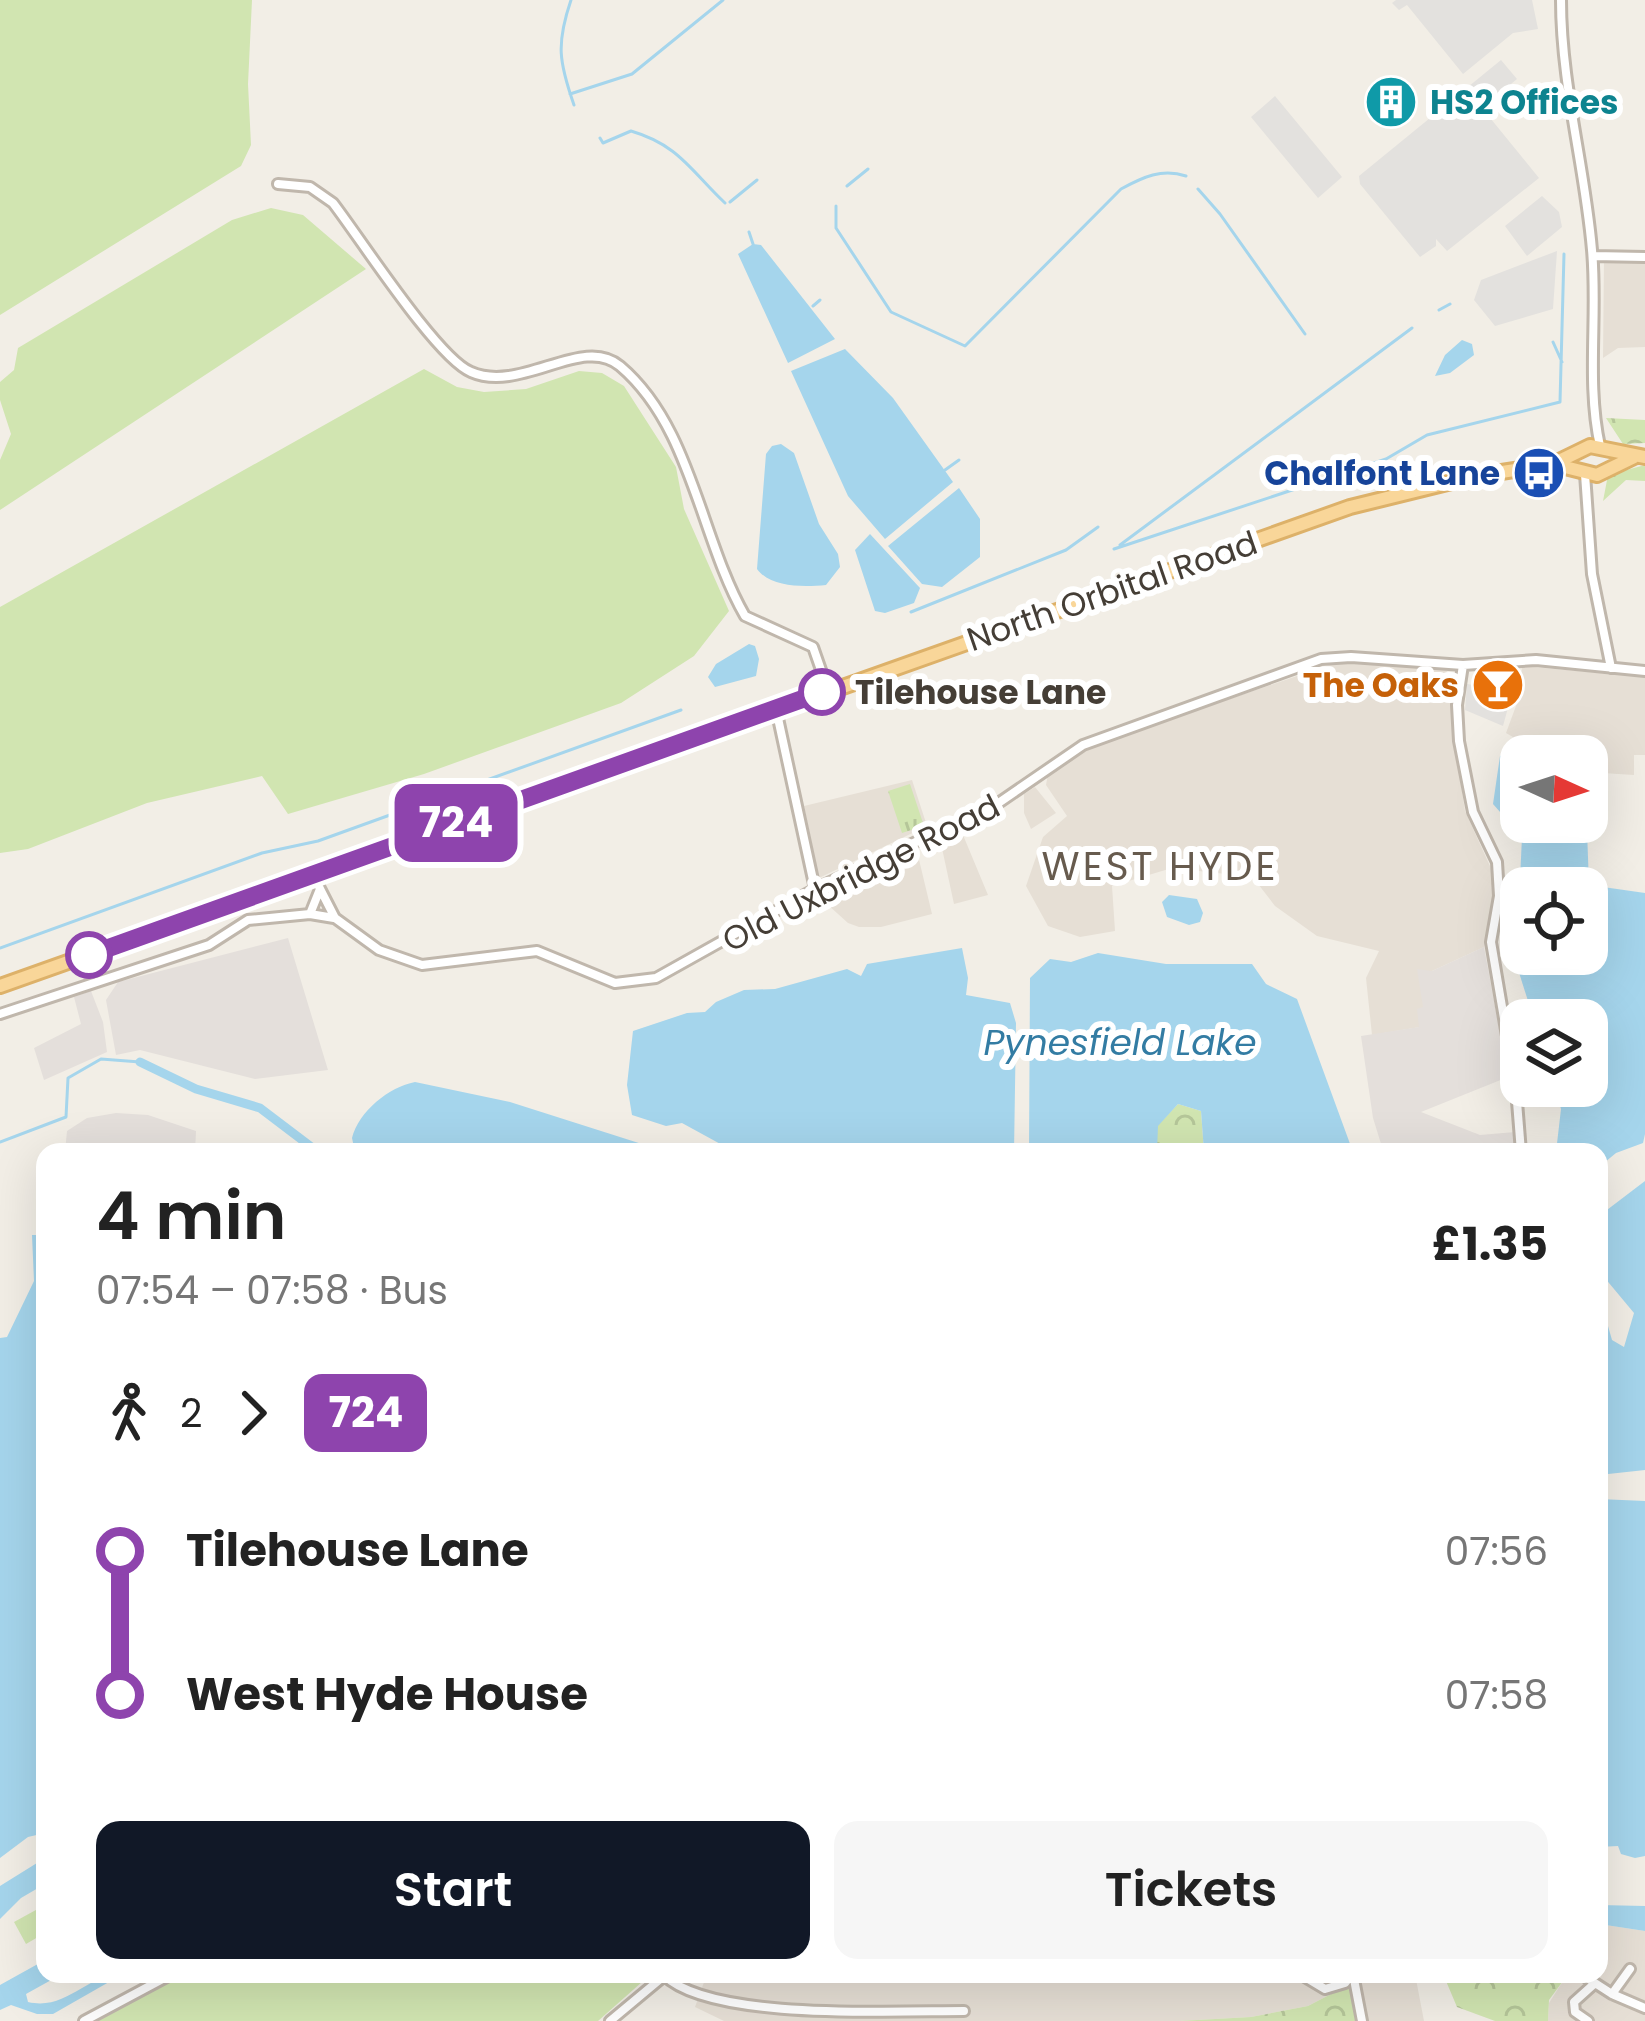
<!DOCTYPE html>
<meta charset="utf-8">
<style>
:root{--surface:#fff;--page:#f6f6f6;--text:#222;--muted:#767676;--accent:#111827}
body{margin:0;font-family:Poppins,sans-serif;background:var(--page);color:var(--text);height:100vh;display:flex;flex-direction:column;font-size:45px;white-space:nowrap}
*{box-sizing:border-box;margin:0}
p{font-size:39px;color:var(--muted)}
.icon{flex:none;width:66px;height:66px;fill:none;stroke:currentColor;stroke-width:2;stroke-linecap:round;stroke-linejoin:round}
.map{position:relative;flex:1;overflow:hidden}
.details{position:absolute;left:36px;top:1143px;width:1572px;height:840px;display:flex;flex-direction:column;background:var(--surface);border-radius:24px;box-shadow:0 12px 48px #0002}
.details>*{flex:none}
.badge{padding:0 24px;border-radius:18px;font-size:42px;line-height:78px}
.needle{width:78px;rotate:93deg}
.buttons{position:absolute;left:1500px;top:735px;display:grid;gap:24px}
.buttons a{display:grid;place-items:center;width:108px;height:108px;border-radius:24px;background:var(--surface);box-shadow:0 12px 48px #0002;font-size:60px}
.map>.badge{position:absolute;translate:-50% -50%;box-shadow:0 0 0 6px #fff}
.legs{display:flex;align-items:center;gap:18px;height:132px;padding:0 60px;font-size:39px}
.legs p{margin-inline-start:auto}
.summary{display:flex;align-items:center;justify-content:space-between;height:204px;padding:0 60px}
h1{font-size:66px;font-weight:600;line-height:90px}
.button{display:flex;gap:24px;margin-top:auto;padding:24px 60px}
.button a{flex:1;height:138px;border-radius:24px;background:var(--accent);color:#fff;font-size:48px;font-weight:600;line-height:138px;text-align:center}
.button a+a{background:var(--page);color:var(--text)}
ul{padding:0 60px;list-style:none}
li{display:flex;align-items:center;gap:42px;height:144px;font-size:45px}
li i{display:grid;place-items:center;width:18px;height:100%;margin:0 15px;background:currentColor}
li i::after{content:'';width:30px;height:30px;margin:-15px;border:9px solid;border-radius:50%;background:var(--surface)}
li p{margin-inline-start:auto}
li:first-child i{background:linear-gradient(#0000 50%,currentColor 0)}
li:last-child i{background:linear-gradient(currentColor 50%,#0000 0)}
.map>svg:first-child{display:block}
.residential{fill:#e6dfd5}
.industrial{fill:#e4dfdb}
.grass{fill:#d1e5b1}
.forest{fill:url(#forest-crowns)}
.park{fill:url(#park-tufts)}
.parking{fill:#e3e1de}
.water{fill:#a5d5ec;fill-rule:evenodd}
.lines{fill:none;stroke-linecap:round;stroke-linejoin:round}
.stream{stroke:#a5d5ec;stroke-width:3}
.canal{stroke:#a5d5ec;stroke-width:9}
.minor-casing{stroke:#c0b7ac;stroke-width:14}
.primary-casing{stroke:#ddb169;stroke-width:18}
.minor{stroke:#fff;stroke-width:8}
.primary{stroke:#f9d699;stroke-width:12}
.line-1-casing{stroke:#fff;stroke-width:27}
.line-1{stroke:#8e44ad;stroke-width:18}
.stop-1-dot{fill:#fff;stroke:#8e44ad;stroke-width:6}
.labels{text-anchor:middle;dominant-baseline:central;stroke-width:12;stroke-linejoin:round;paint-order:stroke}
.culture-label{font-size:33px;font-weight:bold;fill:#0d838f;stroke:#fff;text-anchor:start}
.transit-label{font-size:33px;font-weight:bold;fill:#164399;stroke:#fff;text-anchor:end}
.street-label{font-size:33px;fill:#453e36;stroke:#fff}
.food-label{font-size:33px;font-weight:bold;fill:#c56008;stroke:#fff;text-anchor:end}
.stop-label{font-size:33px;font-weight:bold;fill:#453e36;stroke:#fff;text-anchor:start}
.water-label{font-size:36px;font-style:italic;fill:#337ca3;stroke:#fff}
.quarter-label{font-size:39px;letter-spacing:3px;fill:#675b4e;stroke:#fff}
</style>
<div class="map">
<svg width="1645" height="2021" viewBox="0 0 1645 2021">
<defs>
<pattern id="forest-crowns" width="20" height="18" patternUnits="userSpaceOnUse" patternTransform="scale(3)"><rect width="20" height="18" fill="#d1e5b1"/><path d="M2 6a3 3 0 1 1 6 0M12 15a3 3 0 1 1 6 0" fill="none" stroke="#b5c699"/></pattern>
<pattern id="park-tufts" width="24" height="20" patternUnits="userSpaceOnUse" patternTransform="scale(3)"><rect width="24" height="20" fill="#d1e5b1"/><path d="M3 7l-1-3M5 7V3M7 7l1-3M15 17l-1-3M17 17v-4M19 17l1-3" fill="none" stroke="#b5c699"/></pattern>
</defs>
<rect width="100%" height="100%" fill="#f2eee6"/>
<path class="residential" d="M1604,259L1645,261V347L1618,348L1603,358Z
M1335,663L1444,668L1453,679L1454,738L1465,811L1494,875L1492,909L1484,947L1432,971L1420,1027L1372,1035L1366,978L1379,951L1317,936L1275,906L1248,871L1226,874L1172,868L1112,886L1115,931L1080,937L1048,926L1026,886L1043,837L1067,816L1046,785L1048,774L1098,744Z
M1522,666L1645,677V755H1634V775L1587,772V756H1546L1506,733L1520,695Z
M912,780L927,826L819,878L804,806Z
M1035,787L1056,813L1031,829L1024,813V794Z
M951,835H963L988,895L954,904L940,839Z
M916,847L932,914L881,927H859L848,923L817,895Z
M1599,1924L1645,1931V2021H1548L1549,2003L1563,1981L1554,1974H1599Z
M707,1974H1415L1424,2021H1364L1356,1981L1308,2006L1251,2017L1179,2021H724L695,2007Z"/>
<path class="industrial" d="M288,938L328,1070L255,1079L140,1050L116,1055L106,1000L118,982Z
M1484,947L1508,1077L1421,1112L1480,1135L1515,1132L1518,1152H1388L1382,1147L1373,1118L1361,1036L1419,1027L1417,1009L1423,1007L1417,969L1432,971Z
M91,991L103,1022L107,1052L44,1080L34,1048L81,1024L74,997Z
M116,1113L148,1115L196,1131L195,1152H65L67,1131L87,1118Z"/>
<path class="grass" d="M0,0H252L248,84L251,145L241,166L0,315Z
M271,208L303,215L366,269L0,510V460L11,434L0,400V382L14,370L18,348L232,220Z
M424,369L457,387L484,392L526,389L579,371L602,373L624,386L676,467L684,509L729,611L694,656L621,703L424,774L288,814L262,776L147,803L28,849L0,853V607Z
M45,1905V1933L26,1944L14,1922Z
M158,1974H651L598,2021H77Z"/>
<path class="forest" d="M1606,418L1645,420V443L1623,444Z
M1645,465V481L1626,480L1603,501L1608,475Z
M1178,1104L1201,1111L1204,1152H1157V1126Z
M1443,1974H1554L1563,1981L1549,2000L1548,2021H1495L1457,2007Z
M1356,1981L1364,2021H1179L1251,2017L1308,2006Z"/>
<path class="park" d="M910,784L924,826L902,833L888,791Z"/>
<path class="parking" d="M1396,0H1532L1538,29L1513,33L1463,74L1407,5L1399,10L1392,3Z
M1501,60L1517,79L1482,108L1539,178L1447,251L1436,239V246L1420,257L1360,184L1359,176Z
M1275,96L1342,177L1318,198L1251,117Z
M1542,196L1559,212L1562,227L1527,256L1505,226Z
M1557,251L1553,309L1495,326L1474,300L1481,280Z
M1467,684L1486,687V697L1509,704L1503,726L1465,710Z"/>
<path class="water" d="M753,244L761,245L835,339L788,363L738,254Z
M1462,340L1472,344L1474,355L1450,373L1435,376L1445,355Z
M845,349L893,398L953,482L885,539L848,496L791,371Z
M781,444L794,453L819,524L838,554L840,567L826,585C804,587 771,588 757,569L766,454L772,446Z
M959,488L980,519V557L942,587L922,584L888,546Z
M870,534L920,588L914,603L885,613L875,611L855,550Z
M749,644L755,646L759,659L756,676L715,687L708,677L716,664Z
M1509,754L1521,758V822H1587V791L1605,796L1601,818L1587,830L1589,885L1645,893V1134L1643,1143L1616,1153L1599,1167V1152H1556L1561,1109L1554,1086H1587V1020H1534L1516,963L1522,837L1493,804L1500,756ZM1521,888H1587V954H1521Z
M1169,895L1197,899L1203,913L1200,922L1189,925L1167,917L1162,902Z
M962,948L968,978L966,995L1010,1003L1016,1023L1014,1152H735L682,1123L666,1126L632,1115L627,1085L633,1031L687,1013L705,1012L716,1002L744,990L775,989L847,969L861,976L867,964Z
M1098,953L1166,964H1252L1266,984L1297,999L1353,1152H1204L1201,1111L1178,1104L1158,1126L1157,1152H1029L1030,978L1050,959L1071,962Z
M415,1082L510,1102L667,1152H355L352,1138C359,1111 389,1087 415,1082Z
M1645,1181V1470L1599,1475V1308L1604,1312L1612,1340L1624,1347L1634,1313L1599,1271V1216Z
M32,1235H45V1833L28,1837L0,1858V1338L7,1337L34,1281Z
M1599,1499L1645,1501V1856L1635,1858L1621,1854L1618,1846L1599,1847Z
M45,1858V1884L21,1898L0,1919V1886Z
M1599,1905L1645,1906V1931L1599,1924Z
M45,1960V1974H62L26,1994L28,2002C67,2011 86,1974 123,1974L53,2014H37L11,2005L0,2010V1985Z"/>
<g class="lines">
<path class="stream" d="M571,0C556,44 559,62 574,105
M570,94L632,74L723,0
M600,138L603,143L631,131C679,145 691,171 725,203
M847,186L868,169
M1198,189L1220,214L1305,334
M730,202L757,180
M836,206V228L891,312L965,346L1121,189C1143,177 1162,168 1186,176
M749,232L753,244
M813,306L820,300
M1439,310L1450,304
M1553,342L1562,362
M945,470L959,460
M1120,545L1412,328
M1114,549L1386,459L1427,435L1560,402L1564,254
M911,612L1066,550L1098,527
M0,948L262,853L318,841L681,710
M0,1142L66,1117L68,1078L101,1059L140,1062"/>
<path class="canal" d="M140,1062L196,1089L260,1108L318,1152"/>
<g class="minor-casing">
<path id="minor" d="M1561,0C1561,85 1585,166 1592,250C1598,315 1586,383 1600,446
M278,184L310,187L333,203C360,238 437,358 471,372C521,394 583,334 620,366C692,427 700,538 745,616L813,647L828,690
M1593,256L1645,257
M1585,474L1592,574L1611,668
M1463,665L1457,705L1459,741L1473,812L1497,862L1499,896L1491,942L1516,1089L1521,1152
M776,709L815,889
M313,875L335,918L379,950L422,965L537,951L615,983L656,978L815,889L933,834L962,828L1083,745L1321,659L1351,657L1463,665L1536,660L1645,671
M310,914L320,889
M0,1014L209,945L248,920L310,914L334,918
M1300,1974L1325,1989L1345,1983L1352,1974
M1353,1974L1362,2021
M1581,1974L1612,1994L1645,2008
M664,1975C709,2021 896,2011 964,2011
M1612,1994L1630,1969
M84,2021L172,1974
M610,2021L664,1976
M1588,2021L1575,2012L1574,2002L1594,1984"/>
</g>
<g class="primary-casing">
<path id="primary" d="M1553,464L1597,475L1634,457
M0,986L1350,507L1476,476L1553,464L1590,446L1645,457"/>
</g>
<use href="#minor" class="minor"/>
<use href="#primary" class="primary"/>
</g>
<g class="lines">
<g class="line-1-casing">
<path id="line-1" d="M89,955L822,692"/>
</g>
<use href="#line-1" class="line-1"/>
</g>
<defs>
<g id="building-disc" transform="scale(2.7)"><circle r="9.5" fill="#0f9aa8" stroke="#fff"/><path d="M-4-6H4V6H1V3H-1V6H-4ZM-2.5-4.3h1.7v1.8h-1.7ZM.8-4.3h1.7v1.8H.8ZM-2.5-1h1.7V.8h-1.7ZM.8-1h1.7V.8H.8Z" fill="#fff"/></g>
<g id="bus-disc" transform="scale(2.7)"><circle r="9.5" fill="#1a4fb4" stroke="#fff"/><path d="M-5-6H5V4H4V6H2V4H-2V6H-4V4H-5ZM-3.5-4V0h7V-4ZM-3.5 1.2v1.5H-2V1.2ZM2 1.2v1.5H3.5V1.2Z" fill="#fff"/></g>
<g id="bar-disc" transform="scale(2.7)"><circle r="9.5" fill="#e8710a" stroke="#fff"/><path d="M-6-5H6L.8 .8V4.5H3.5V6h-7V4.5H-.8V.8Z" fill="#fff"/></g>
</defs>
<g fill-rule="evenodd">
<use href="#building-disc" x="1391" y="102"/>
<use href="#bus-disc" x="1539" y="473"/>
<use href="#bar-disc" x="1498" y="685"/>
</g>
<g class="stop-1-dot">
<circle cx="822" cy="692" r="21"/>
<circle cx="89" cy="955" r="21"/>
</g>
<g class="labels">
<g class="culture-label">
<text x="1430" y="102">HS2 Offices</text>
</g>
<g class="transit-label">
<text x="1500" y="473">Chalfont Lane</text>
</g>
<g class="street-label">
<text transform="translate(1112 591) rotate(-19)">North Orbital Road</text>
<text transform="translate(861 873) rotate(-27)">Old Uxbridge Road</text>
</g>
<g class="food-label">
<text x="1459" y="685">The Oaks</text>
</g>
<g class="stop-label">
<text x="855" y="692">Tilehouse Lane</text>
</g>
<g class="water-label">
<text x="1120" y="1042">Pynesfield Lake</text>
</g>
<g class="quarter-label">
<text x="1160" y="866">WEST HYDE</text>
</g>
</g>
</svg>
<div class="buttons">
<a><svg class="needle" viewBox="-14 -14 28 28"><path d="M0-13l5 13h-10z" fill="#e53935"/><path d="M0 13l5-13h-10z" fill="#767676"/></svg></a>
<a><svg class="icon" aria-label="locate" viewBox="0 0 24 24"><circle cx="12" cy="12" r="6"/><path d="M12 2v4M12 18v4M2 12h4M18 12h4"/></svg></a>
<a><svg class="icon" aria-label="layers" viewBox="0 0 24 24"><path d="M12 4l9 5-9 5-9-5zM3 14l9 5 9-5"/></svg></a>
</div>
<b class="badge" style="left:456px;top:823px;background:#8e44ad;color:#fff">724</b>
<section class="details">
<div class="summary"><div><h1>4 min</h1><p>07:54 – 07:58 · Bus</p></div><b>£1.35</b></div>
<div class="legs"><svg class="icon" aria-label="walk" viewBox="0 0 24 24"><circle cx="13" cy="4" r="2"/><path d="M13 8l-2 6 4 7M11 14l-3 7M7 12l3-4h3l4 4"/></svg>2<svg class="icon" aria-label="forward" viewBox="0 0 24 24"><path d="M9 5l7 7-7 7"/></svg><b class="badge" style="background:#8e44ad;color:#fff">724</b></div>
<ul>
<li><i style="color:#8e44ad"></i><b>Tilehouse Lane</b><p>07:56</p></li>
<li><i style="color:#8e44ad"></i><b>West Hyde House</b><p>07:58</p></li>
</ul>
<div class="button"><a>Start</a><a>Tickets</a></div>
</section>
</div>
